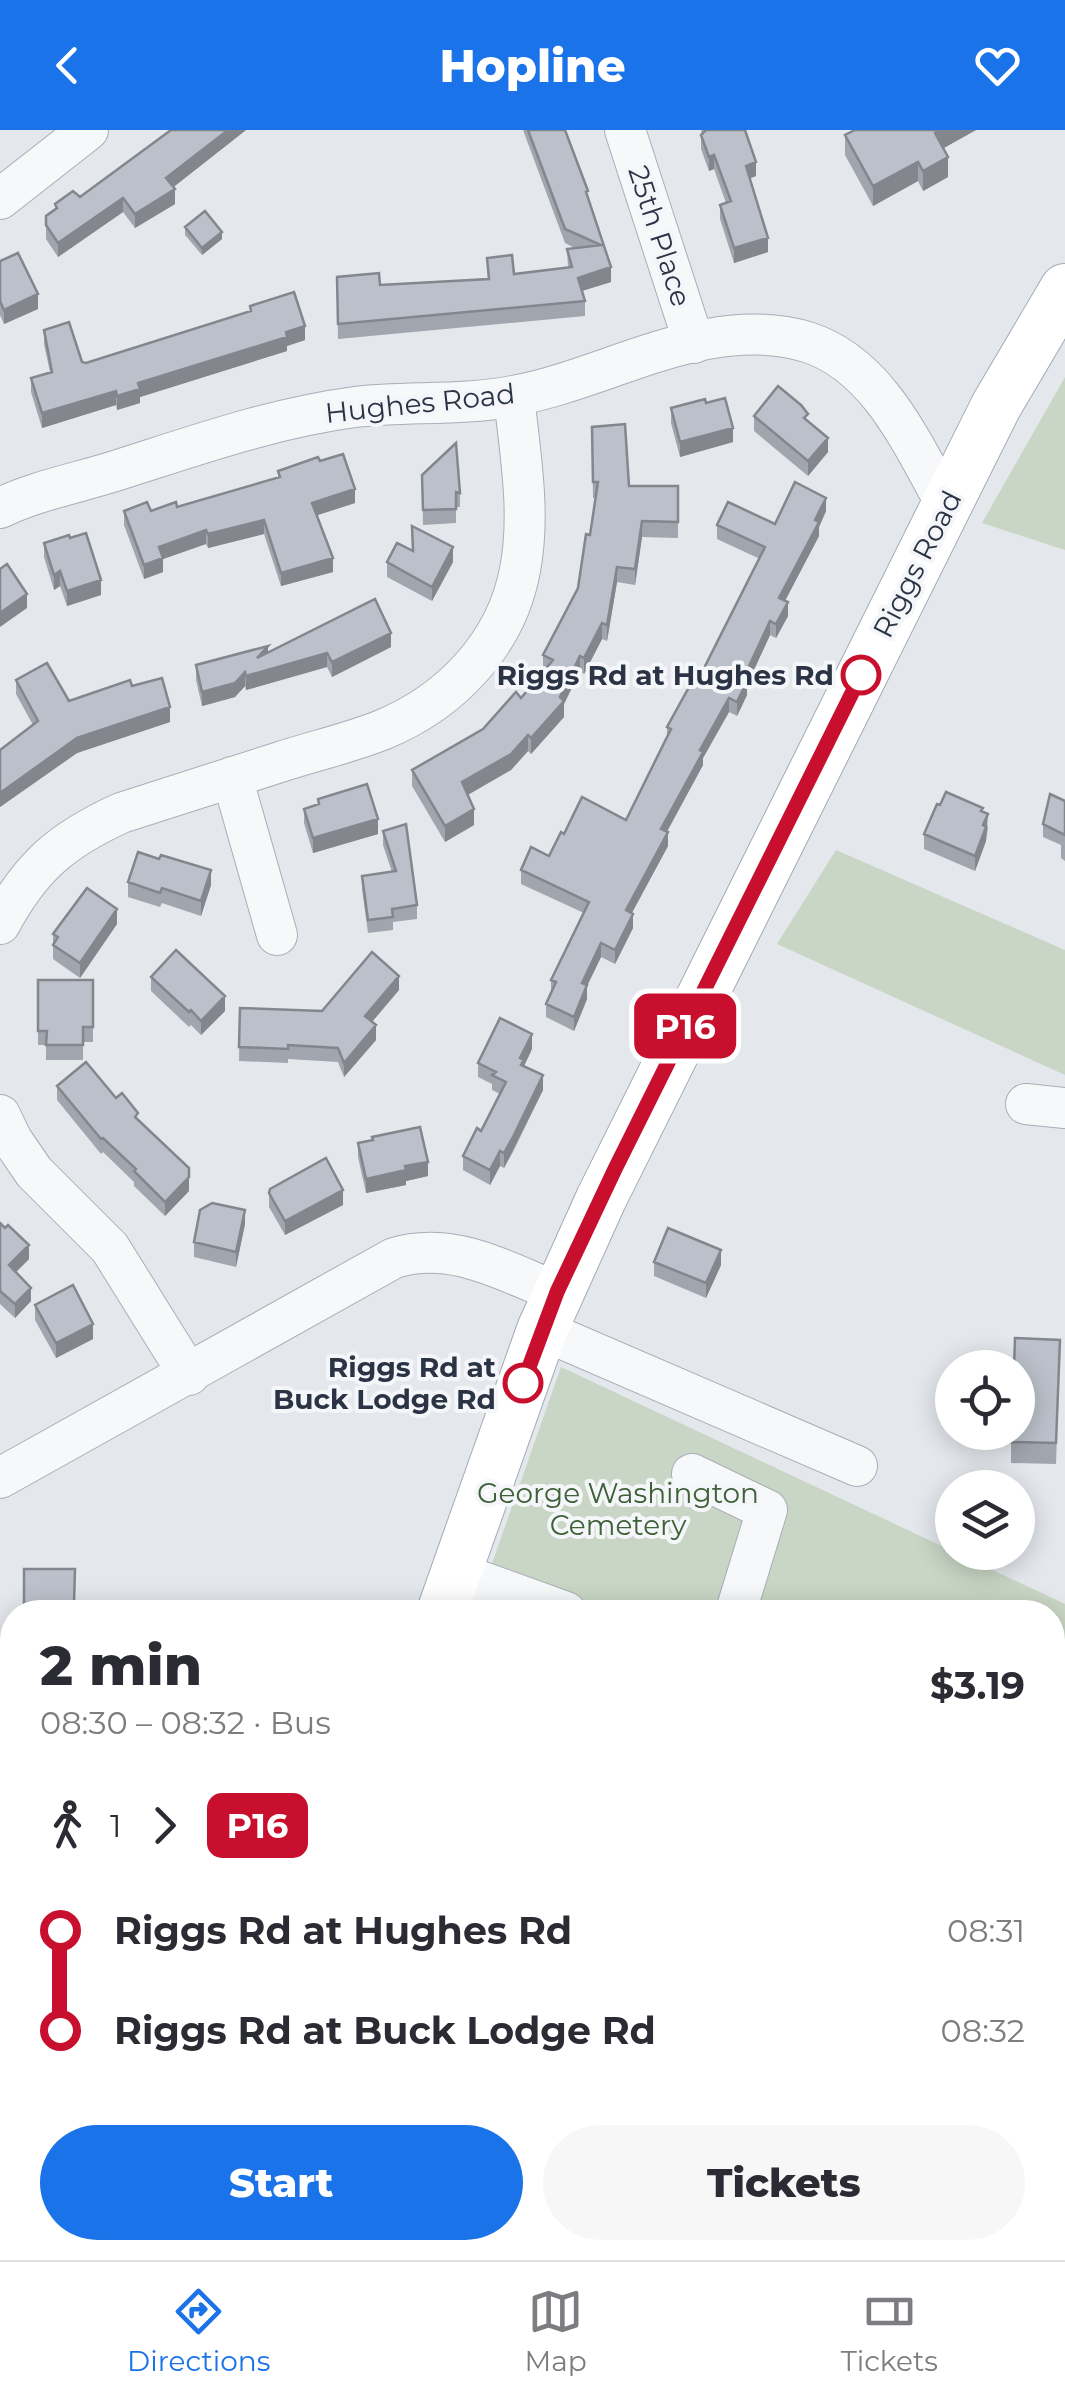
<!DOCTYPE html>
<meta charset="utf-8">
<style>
:root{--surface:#fff;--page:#f7f7f7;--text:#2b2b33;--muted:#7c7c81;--line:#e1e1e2;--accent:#1a73e8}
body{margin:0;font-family:Montserrat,sans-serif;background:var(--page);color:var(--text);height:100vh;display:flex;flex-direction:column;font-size:38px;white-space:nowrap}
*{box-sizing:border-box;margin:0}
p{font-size:32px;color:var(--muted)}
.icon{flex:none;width:55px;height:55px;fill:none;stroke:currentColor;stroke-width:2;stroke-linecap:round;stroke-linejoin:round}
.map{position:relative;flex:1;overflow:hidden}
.panel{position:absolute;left:0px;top:1470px;width:1065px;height:660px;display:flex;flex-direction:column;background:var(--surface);border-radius:40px 40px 0 0;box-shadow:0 5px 25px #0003}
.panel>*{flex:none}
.badge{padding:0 20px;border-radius:15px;font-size:35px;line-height:65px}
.tools{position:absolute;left:935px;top:1220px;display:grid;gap:20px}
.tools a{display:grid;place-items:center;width:100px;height:100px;border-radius:50%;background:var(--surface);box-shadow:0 5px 25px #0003;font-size:50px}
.map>.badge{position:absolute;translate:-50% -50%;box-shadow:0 0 0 5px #fff}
.legs{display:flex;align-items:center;gap:15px;height:110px;padding:0 40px;font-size:32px}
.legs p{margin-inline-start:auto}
.summary{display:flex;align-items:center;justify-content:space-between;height:170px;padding:0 40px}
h1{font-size:55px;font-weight:800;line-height:75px}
.primary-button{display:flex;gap:20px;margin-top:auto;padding:20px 40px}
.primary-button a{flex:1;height:115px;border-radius:60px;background:var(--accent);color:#fff;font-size:40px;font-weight:800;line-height:115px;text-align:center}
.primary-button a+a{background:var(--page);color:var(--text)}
ul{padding:0 40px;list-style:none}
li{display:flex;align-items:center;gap:35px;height:100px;font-size:38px}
li i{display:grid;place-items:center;width:15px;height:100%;margin:0 12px;background:currentColor}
li i::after{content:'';width:25px;height:25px;margin:-12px;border:8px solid;border-radius:50%;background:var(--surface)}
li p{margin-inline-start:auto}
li:first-child i{background:linear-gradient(#0000 50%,currentColor 0)}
li:last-child i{background:linear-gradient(currentColor 50%,#0000 0)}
header{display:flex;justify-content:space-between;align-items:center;height:130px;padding:0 40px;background:var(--accent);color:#fff;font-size:45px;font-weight:800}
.dock{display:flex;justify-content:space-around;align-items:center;height:140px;border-top:2px solid var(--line);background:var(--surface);font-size:28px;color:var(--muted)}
.dock a{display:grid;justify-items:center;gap:5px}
.dock .active{color:var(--accent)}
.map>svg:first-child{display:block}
.green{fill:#c9d6c5}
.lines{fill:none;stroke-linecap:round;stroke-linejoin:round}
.minor-casing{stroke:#a9aeb7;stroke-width:42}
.major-casing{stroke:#a3abb8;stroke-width:52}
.minor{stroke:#f7f8fa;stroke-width:40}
.major{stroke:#fff;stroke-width:50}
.wall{fill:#a1a5ae}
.shaded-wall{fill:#83868d}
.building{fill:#bbc0ca;stroke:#83868d;stroke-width:2.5}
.line-1-casing{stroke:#fff;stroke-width:22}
.line-1{stroke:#c8102e;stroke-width:15}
.stop-1-dot{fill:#fff;stroke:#c8102e;stroke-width:5}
.labels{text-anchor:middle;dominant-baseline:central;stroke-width:8;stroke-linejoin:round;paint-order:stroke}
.street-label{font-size:28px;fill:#2b3445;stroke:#f4f6f9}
.stop-label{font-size:28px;font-weight:bold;fill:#2b3445;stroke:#f4f6f9;text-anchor:end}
.park-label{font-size:28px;fill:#3f6138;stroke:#f4f6f9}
</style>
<header><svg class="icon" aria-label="back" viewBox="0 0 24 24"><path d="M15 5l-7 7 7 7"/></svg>Hopline<svg class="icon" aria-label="heart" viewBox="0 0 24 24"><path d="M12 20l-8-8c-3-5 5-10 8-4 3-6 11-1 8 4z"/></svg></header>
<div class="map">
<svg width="1065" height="2130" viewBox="0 0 1065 2130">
<rect width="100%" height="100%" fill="#e4e7ec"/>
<path class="green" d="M1065,247V420L982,393Z
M836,720L1065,820V945L777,814Z
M561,1237L1065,1474V2130H259L263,2118H1052V1482H475Z"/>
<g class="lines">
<g class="minor-casing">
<path id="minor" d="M625,0L694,213
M0,69L88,0
M0,378C35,361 77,353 115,341C194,316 272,288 355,277C407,271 462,276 513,266C608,249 708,182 807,212C878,234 912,314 946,374
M232,647L277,805
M0,794C31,736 62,710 121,683C174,666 227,649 280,632C314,621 349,613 382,600C450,572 506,515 520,440C531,383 520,324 514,266
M1026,974L1065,978
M0,985L12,1010L34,1042L110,1118L189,1245
M542,1200L857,1336
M692,1344L767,1380L736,1481
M0,1348L394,1128C452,1110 503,1141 557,1162
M455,1442L566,1482
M1052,1741L1065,1749
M1052,2088L1065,2070
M0,2093L12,2097
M72,2118L107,2130L134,2125L150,2130
M518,2130L523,2118
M1031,2130L1037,2118"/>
</g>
<g class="major-casing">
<path id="major" d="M442,1482L542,1200L601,1069L996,276L1065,159
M227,2130L231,2118"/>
</g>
<use href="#minor" class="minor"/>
<use href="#major" class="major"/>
</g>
<path class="wall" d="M171,0H246L173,57L175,74L135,98L123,82L58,127L46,109V86L55,80V74L80,67Z
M523,0H565L588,69L611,152L582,161L585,171V186L338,209L337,147L380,155L488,149L487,128L514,144L568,137L567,119L575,118L565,113Z
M701,0H745L756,46L750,48L768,122L734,133L720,89V75L726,73L714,39L709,41L701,19V5L702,4Z
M855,0H976L943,18L948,47L923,61L918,51L873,76L845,25V5Z
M185,97L222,109L202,125L185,105Z
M0,131L38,179L4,194L0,185Z
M250,176L305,210L287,216V221L140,267V273L117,280L116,275L42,298L31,262V248L50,242L44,214V200L82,232L86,233L250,181Z
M706,273L733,312L680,327L671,293V278Z
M754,286L808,291L828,322L808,346L754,301Z
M592,297L629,356H678V408L642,407L635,455L617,452L607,511L602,509L584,544L580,541L564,574V587L531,624L528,621L511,640L468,665L474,695L445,712L412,656V640L483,599L521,568L543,541V525L578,458L590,405L595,368H593Z
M320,331L355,373L316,385L333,442L281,456L264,404L208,418L206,414L163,429V442L144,449L124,395V381H151L177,377L278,348V341Z
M422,345L460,363V377H456V393L423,395Z
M826,381L819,397V406L785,471L788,486L776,508L770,505L747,555V565L737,586L729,582L703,628V635L667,702L668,716L631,784L633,798L615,834L601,827L587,856V869L574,901L546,887V874L551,863V850L584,783L521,754V740L549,726L564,704L626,690L667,607V597L697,552L760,429L717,409V395L775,394Z
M44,413L101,465L67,476L60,456L54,460L44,427Z
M413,421L453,432L432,471L387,447V432Z
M391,517L332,547L327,537L246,560L245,556L235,567L202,576L196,550V535L268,523Z
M16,550L69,571L132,556L170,592L77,623L0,677V620L33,595L16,564Z
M318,669L378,704L313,723L304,693V679L318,675Z
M1065,671V731L1061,728V715L1043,707V694Z
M983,682L988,698L986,711L975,741L924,719V704Z
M383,701L417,775V789L393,792V800L368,803L362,759V746L392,742L383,715Z
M128,752L211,755L201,786L162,773L160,777L128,767Z
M117,794L80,848L53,829V804Z
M151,847L225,881L201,905L191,895L189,897L151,861Z
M38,850H93V912H83V930H46V915H38Z
M399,860L372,892L376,910L344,947L338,932L288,929V933L239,931L240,878L322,881Z
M532,919L524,936L543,960L513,1022L504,1038L500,1036L490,1055L463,1040V1026L481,1001L500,964L492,960V954L478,947V933Z
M57,956L116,968L138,989L189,1061L165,1086L134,1056V1052L103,1022L101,1024L57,970Z
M358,1013L428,1046L406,1051V1055L366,1063L358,1027Z
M269,1063L343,1075L285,1105L269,1077Z
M0,1093L29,1129L16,1142L31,1171L15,1188L0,1174Z
M245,1094L236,1137L194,1127V1112Z
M654,1132L721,1135L706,1168L654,1146Z
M35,1175L93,1209L56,1228L35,1190Z
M1060,1210L1056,1334L1011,1333V1302Z"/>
<path class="shaded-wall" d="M228,0H246L166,63V48Z
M940,0H976L935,23V3Z
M714,25V39L709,41V27Z
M948,27V47L923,61V41Z
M756,32V46L746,50V36Z
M918,32V51L873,76V56Z
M175,59V74L135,98V84Z
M123,68V82L58,127V113Z
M222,102V109L202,125V118Z
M768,108V122L734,133V118Z
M611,137V152L578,162V148Z
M38,164V179L4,194V180Z
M305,196V210L287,216V221L140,267V273L117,280V266L138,253Z
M116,261V275L42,298V283Z
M733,298V312L680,327V312Z
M828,308V322L808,346V331Z
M355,359V373L312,387V373Z
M826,368V381L819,397V406L779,482V468Z
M264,390V404L208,418V404Z
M642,391V407L635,455V439Z
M206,400V414L163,429V442L144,449V435L159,417Z
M453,417V432L432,471V457Z
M333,428V442L281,456V443Z
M617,437V452L607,511V495Z
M60,441V456L54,460V445Z
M101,450V465L67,476V461Z
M27,464V478L0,497V483Z
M788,472V486L776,508V494Z
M770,491V505L747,555V565L737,586V572L743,549Z
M602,493V509L584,544V528Z
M391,503V517L332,547V532Z
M268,516V531L327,523V537L246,560V546L257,528Z
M580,526V541L564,574V587L531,624V608L560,567Z
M245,542V556L235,567L202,576V562Z
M729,568V582L703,628V635L661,712V699L700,620Z
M170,577V592L77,623L0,677V663L77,608Z
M528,605V621L511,640L462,668V652Z
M474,679V695L445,712V696Z
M988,684L986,711L975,741V726Z
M378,689V704L313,723V708Z
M668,702V716L626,794V780Z
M211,740V755L201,786V771Z
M117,779V794L80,848V833Z
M633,784V798L615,834V820Z
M601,813V827L587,856V869L574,901V887L582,853Z
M399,846V860L365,900V886Z
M225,866V881L201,905V891Z
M376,895V910L344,947V933Z
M532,904V919L524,936V944L520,928Z
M543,945V960L504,1038V1023Z
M500,1021V1036L490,1055V1040Z
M428,1032V1046L406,1051V1055L366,1063V1049L405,1036Z
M189,1047V1061L165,1086V1072Z
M343,1060V1075L285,1105V1091Z
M245,1080V1094L236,1137V1122Z
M29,1115V1129L9,1149V1135Z
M721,1120V1135L706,1168V1153Z
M31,1158V1171L15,1188V1174Z
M93,1194V1209L56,1228V1213Z
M1008,2118H1011L1009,2130H1003Z"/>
<path class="building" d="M171,0H228L166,48L175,59L135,84L123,68L58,113L46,95V86L57,78L55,74L73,61L80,67Z
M528,0H565L588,61L586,62L611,137L578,148L585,171L338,194L337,147L379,143L380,155L489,149L487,128L512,125L514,144L572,137L567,119L601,115L565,99Z
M706,0H745L756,32L746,36L768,108L734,118L720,75L731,71L714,25L709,27L701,5Z
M855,0H940L935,3L948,27L923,41L918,32L873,56L845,5Z
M205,81L222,102L202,118L185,97Z
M18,123L38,164L4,180L0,171V131Z
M294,162L305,196L286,202L287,207L138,253L140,259L117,266L116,261L42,283L31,248L52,242L44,200L69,192L82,232L86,233L251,181L250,176Z
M778,256L801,275L808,284L804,288L828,308L808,331L754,286Z
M725,268L733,298L680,312L671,278L705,269L706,273Z
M625,294L629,356H678V392L642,391L635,439L617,437L607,495L602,493L584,528L580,526L560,567L564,571L531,608L528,605L511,624L462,652L474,679L445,696L412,640L483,599L516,562L521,568L553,530L543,525L578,458L586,404L590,405L598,352H593L592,297Z
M456,313L460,363L456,362V379L423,380L422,345Z
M343,324L355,359L312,373L333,428L281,443L264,390L208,404L206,400L159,417L163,428L144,435L124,381L147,372L151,381L176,372L177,377L280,347L278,341L318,327L320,331Z
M795,352L826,368L815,390L819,392L779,468L788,472L776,494L770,491L743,549L747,551L737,572L729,568L700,620L703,622L661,699L668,702L626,780L633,784L615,820L601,813L582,853L587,855L574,887L546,874L556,852L551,850L589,772L521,740L531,717L549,726L561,702L564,704L582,667L626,690L671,599L667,597L693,550L697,552L765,417L717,395L728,372L775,394Z
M412,396L453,417L432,457L387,432L397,413L413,421Z
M86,403L101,450L67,461L60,441L54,445L44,413L69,405L70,408Z
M7,434L27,464L0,483V439Z
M375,469L391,503L332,532L327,523L246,546L245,542L235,553L202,562L196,535L268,516L257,528Z
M47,533L69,571L130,550L132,556L162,548L170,577L77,608L0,663V620L38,591L16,550Z
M367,654L378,689L313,708L304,679L319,674L318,669Z
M946,662L983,678L981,681L988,684L983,695L986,697L975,726L924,704L937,674L940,675Z
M1050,664L1065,671V705L1043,694Z
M406,694L417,775L392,779L393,787L368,790L362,746L396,741L383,701Z
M138,722L159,729L161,725L211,740L201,771L162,758L160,763L128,752Z
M87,758L117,779L80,833L53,815L58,807L53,804Z
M176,820L225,866L201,891L191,880L189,882L151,847Z
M372,822L399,846L365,886L376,895L344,933L338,918L288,915V919L239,917L240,878L322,881Z
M38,850H93V897H83V915H46L47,901H38Z
M500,888L532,904L520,928L524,930L521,935L543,945L513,1007L504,1023L500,1021L490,1040L463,1026L477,998L481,1001L506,952L492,945L496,942L478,933Z
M86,932L116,968L122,963L138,983L135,987L189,1038V1047L165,1072L134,1041L136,1039L103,1008L101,1009L57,956Z
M420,997L428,1032L405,1036L406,1040L366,1049L358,1013L373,1010L372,1007Z
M326,1028L343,1060L285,1091L269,1063L270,1059Z
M212,1073L245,1080L236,1122L194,1112L200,1080Z
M0,1093L5,1098L8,1095L29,1115L9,1135L31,1158L15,1174L0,1161Z
M668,1098L721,1120L706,1153L654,1132Z
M73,1155L93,1194L56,1213L35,1175Z
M1015,1208L1060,1210L1056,1313L1011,1312V1302H1018V1238H1014Z
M24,1439H75L74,1473L122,1474V1482H24Z
M949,2118H1008L1003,2130H944Z"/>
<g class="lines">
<g class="line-1-casing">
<path id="line-1" d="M523,1253L557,1162L615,1039L861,545"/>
</g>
<use href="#line-1" class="line-1"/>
</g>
<g class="stop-1-dot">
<circle cx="861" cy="545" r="18"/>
<circle cx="523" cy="1253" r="18"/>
</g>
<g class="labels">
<g class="street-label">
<text transform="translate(660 106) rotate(72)">25th Place</text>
<text transform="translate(420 273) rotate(-6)">Hughes Road</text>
<text transform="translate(917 434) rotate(-63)">Riggs Road</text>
</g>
<g class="stop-label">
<text x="834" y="545">Riggs Rd at Hughes Rd</text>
<text x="496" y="1237">Riggs Rd at<tspan x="496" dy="32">Buck Lodge Rd</tspan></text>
</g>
<g class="park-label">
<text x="618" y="1363">George Washington<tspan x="618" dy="32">Cemetery</tspan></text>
</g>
</g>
</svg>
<div class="tools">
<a><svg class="icon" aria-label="locate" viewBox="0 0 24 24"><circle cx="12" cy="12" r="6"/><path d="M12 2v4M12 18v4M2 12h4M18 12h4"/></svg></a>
<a><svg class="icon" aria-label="layers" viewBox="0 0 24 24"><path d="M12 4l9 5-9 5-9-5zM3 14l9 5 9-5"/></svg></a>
</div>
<b class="badge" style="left:685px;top:896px;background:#c8102e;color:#fff">P16</b>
<section class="panel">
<div class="summary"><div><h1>2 min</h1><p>08:30 – 08:32 · Bus</p></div><b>$3.19</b></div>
<div class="legs"><svg class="icon" aria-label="walk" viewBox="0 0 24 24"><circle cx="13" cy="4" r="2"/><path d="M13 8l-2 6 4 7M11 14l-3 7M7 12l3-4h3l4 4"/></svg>1<svg class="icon" aria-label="forward" viewBox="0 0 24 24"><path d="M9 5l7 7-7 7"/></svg><b class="badge" style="background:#c8102e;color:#fff">P16</b></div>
<ul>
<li><i style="color:#c8102e"></i><b>Riggs Rd at Hughes Rd</b><p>08:31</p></li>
<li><i style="color:#c8102e"></i><b>Riggs Rd at Buck Lodge Rd</b><p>08:32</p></li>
</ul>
<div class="primary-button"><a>Start</a><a>Tickets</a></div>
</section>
</div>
<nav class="dock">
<a class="active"><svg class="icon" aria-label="directions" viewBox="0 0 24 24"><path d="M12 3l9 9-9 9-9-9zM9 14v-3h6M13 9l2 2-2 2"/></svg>Directions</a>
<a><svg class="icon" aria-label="map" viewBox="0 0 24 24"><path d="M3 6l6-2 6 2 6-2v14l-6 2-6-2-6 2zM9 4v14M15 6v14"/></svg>Map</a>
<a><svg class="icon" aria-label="tickets" viewBox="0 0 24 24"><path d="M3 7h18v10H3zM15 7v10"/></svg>Tickets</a>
</nav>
